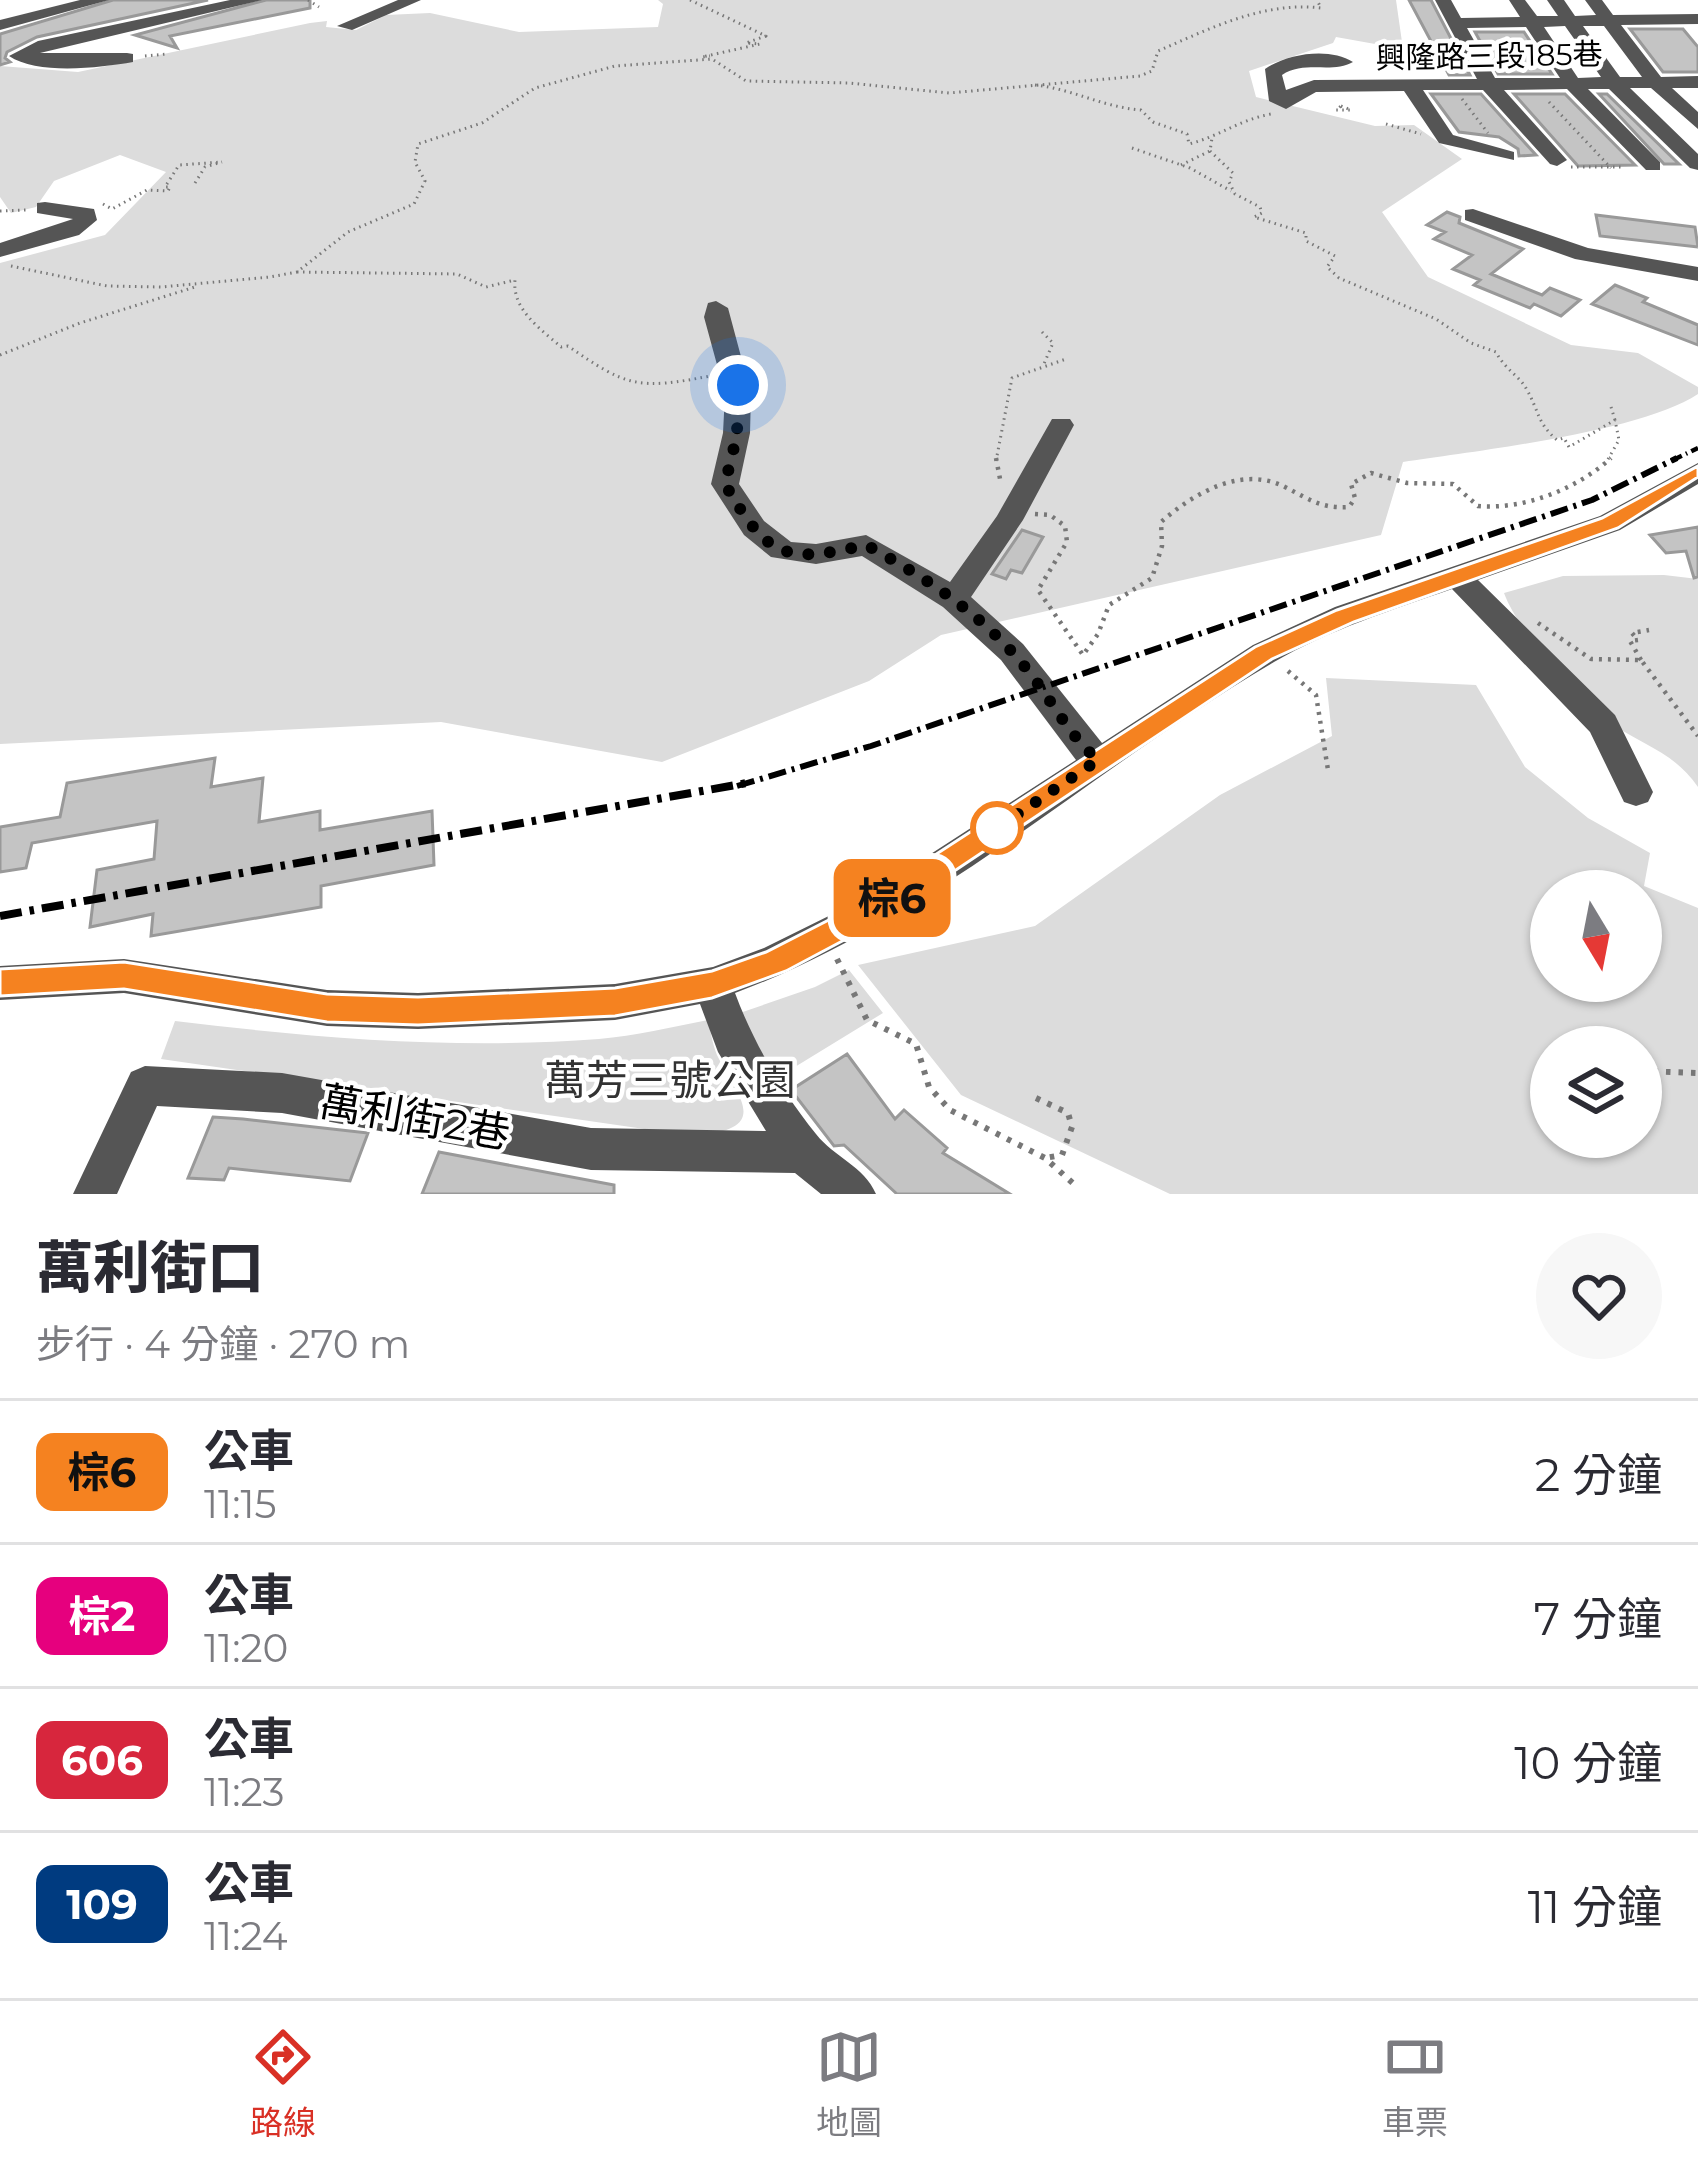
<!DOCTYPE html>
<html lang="zh-TW">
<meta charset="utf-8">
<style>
:root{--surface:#fff;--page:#f7f7f7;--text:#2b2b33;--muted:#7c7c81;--line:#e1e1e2;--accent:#d93025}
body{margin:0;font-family:Montserrat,"Noto Sans TC",sans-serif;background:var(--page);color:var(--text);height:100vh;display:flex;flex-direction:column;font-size:45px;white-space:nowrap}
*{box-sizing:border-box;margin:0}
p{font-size:39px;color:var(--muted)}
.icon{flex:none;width:66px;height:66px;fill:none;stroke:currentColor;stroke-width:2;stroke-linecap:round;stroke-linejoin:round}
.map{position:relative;height:1194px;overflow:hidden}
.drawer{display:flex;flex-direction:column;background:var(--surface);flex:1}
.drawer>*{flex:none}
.badge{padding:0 24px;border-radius:18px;font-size:42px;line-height:78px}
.needle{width:78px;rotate:170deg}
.buttons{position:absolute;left:1530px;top:870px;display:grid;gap:24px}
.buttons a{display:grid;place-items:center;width:132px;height:132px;border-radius:50%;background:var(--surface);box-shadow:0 3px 9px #0004;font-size:60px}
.you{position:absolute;width:60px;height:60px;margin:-30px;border:9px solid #fff;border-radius:50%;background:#1a73e8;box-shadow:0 0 0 18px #1a73e833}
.map>.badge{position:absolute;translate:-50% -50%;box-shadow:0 0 0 6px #fff}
.round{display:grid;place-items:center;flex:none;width:126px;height:126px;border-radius:63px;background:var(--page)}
.headline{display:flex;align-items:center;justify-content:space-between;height:204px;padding:0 36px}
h1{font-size:57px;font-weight:800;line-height:90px}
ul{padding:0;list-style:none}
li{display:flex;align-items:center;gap:36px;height:144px;padding:0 36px;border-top:3px solid var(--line)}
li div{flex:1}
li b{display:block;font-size:45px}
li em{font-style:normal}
li .badge{min-width:132px;font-weight:700;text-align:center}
.tabs{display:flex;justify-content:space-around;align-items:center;height:168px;border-top:3px solid var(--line);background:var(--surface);font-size:33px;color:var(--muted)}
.tabs a{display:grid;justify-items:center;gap:6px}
.tabs .current{color:var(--accent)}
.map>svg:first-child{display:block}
.green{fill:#dcdcdc;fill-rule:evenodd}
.building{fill:#c4c4c4;stroke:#999;stroke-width:3}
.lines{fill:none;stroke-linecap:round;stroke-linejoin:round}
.path-far2{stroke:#777;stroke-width:3;stroke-dasharray:1.5 4.5;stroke-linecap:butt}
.path-far1{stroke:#777;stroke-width:4.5;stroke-dasharray:3 6;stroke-linecap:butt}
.path{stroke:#777;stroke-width:6;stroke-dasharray:4.5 8;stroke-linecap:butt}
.minor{fill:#555;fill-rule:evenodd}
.rail-far2{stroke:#000;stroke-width:4.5;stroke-dasharray:12 4.5 1.5 4.5;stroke-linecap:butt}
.rail-far1{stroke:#000;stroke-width:6;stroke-dasharray:18 6 3 6;stroke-linecap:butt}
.rail{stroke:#000;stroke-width:8;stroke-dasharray:22 8 4.5 8;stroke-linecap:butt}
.line{fill:#f58220;stroke:#fff;stroke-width:3}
.walk{stroke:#000;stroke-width:12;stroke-dasharray:0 21.6}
.stop-dot{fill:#fff;stroke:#f58220;stroke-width:6}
.labels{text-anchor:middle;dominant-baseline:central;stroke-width:9;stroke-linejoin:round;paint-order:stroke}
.far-street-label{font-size:30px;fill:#000;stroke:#fff}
.near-park-label{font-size:42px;fill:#333;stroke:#fff}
.near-street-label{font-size:42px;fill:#000;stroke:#fff}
</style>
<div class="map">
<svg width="1698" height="1194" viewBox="0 0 1698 1194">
<rect width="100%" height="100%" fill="#fff"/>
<path class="green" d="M658,0H1396L1403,49L1336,37L1333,43L1249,71L1256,97L1375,126L1414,125L1462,159L1382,212L1428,277L1571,345L1638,353L1698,387V394C1640,432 1477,451 1403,462L1381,535L941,635L869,681L662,762L441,722L0,744V263L105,235L166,172L120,155L54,181L36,207L11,213L0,197V66L78,72L310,23L327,21L326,27L356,30L386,15L430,13L519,32L658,27L663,4Z
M1664,575L1698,579V787C1673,751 1643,746 1609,722C1575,698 1518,631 1504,593L1563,576Z
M1326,678L1476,685L1525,767L1588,818L1650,853L1644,886L1698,908V1194H1170L961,1095L858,965L1035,926L1220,795L1332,736ZM1551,891H1641V981H1551ZM1551,1047H1641V1137H1551Z
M849,970L883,1013L772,1081L734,1015L815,987Z
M708,1020C711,1033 713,1048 719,1059C742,1102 770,1129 693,1136L161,1059L175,1021C315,1038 458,1050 599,1039C635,1036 672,1027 708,1020Z"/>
<path class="building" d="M113,0H208L37,37L7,52L5,58L10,62L0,65V34Z
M266,0H310V8L170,36L177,48L135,35Z
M1409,0H1431L1470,75H1449Z
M1630,29H1683L1698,47V72H1663Z
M1475,32H1524L1552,74H1498Z
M1431,94H1481L1536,155L1519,156L1518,149L1499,137L1459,132Z
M1514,94H1565L1635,165L1578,166Z
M1599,94H1607L1679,164H1664Z
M1447,212L1460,217L1459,223L1523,249L1491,274L1542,295L1550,288L1580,300L1561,316L1534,304L1530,308L1474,285L1480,280L1453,269L1472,255L1434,239L1445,232L1427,225Z
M1596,215L1695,227L1698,247L1600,236Z
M1615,285L1647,298L1643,302L1698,325V345L1592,304Z
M1698,527V577L1694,578L1686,551L1666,553L1650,535Z
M1022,530L1043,537L1022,573L1011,570L1006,579L992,574Z
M215,758L211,787L263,778L259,822L320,811V830L432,811L434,865L321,886V907L151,936L153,914L90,927L97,870L154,859L157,821L32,843L26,868L0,872V827L60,817L67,783Z
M847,1054L895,1119L904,1110L947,1148L943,1153L1010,1194H897L844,1145L834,1146L791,1090Z
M213,1117L243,1119L368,1133L350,1181L229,1168L224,1180L188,1178Z
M439,1152L614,1185V1194H422Z"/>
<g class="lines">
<path class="path-far2" d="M308,0L319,7
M690,0L766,36L746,43L760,44L702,57L710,56
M1504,38L1523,69
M145,56L167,54
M1035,85C1073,89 1102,107 1141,110L1153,122L1187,134L1189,144C1220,136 1239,120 1271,114
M1462,99L1488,133
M1549,102L1611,168
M1341,106L1351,110H1336Z
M1386,124L1421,134
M1132,148L1190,168L1231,191
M1210,151L1233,173L1229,182L1235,194L1260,207L1262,213L1254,217L1306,233V241L1335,256L1327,267L1339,278L1436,319L1471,343L1496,352C1505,370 1520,376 1527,390C1539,411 1537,423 1557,440L1564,438L1569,447L1615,420L1619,440L1607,461
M1181,165L1210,151L1212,138
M1571,167H1625
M195,183L205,167L222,162
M103,204L112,209L147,190L168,191L170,187H165L179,165L222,162
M0,211L27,210
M11,266L107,286L161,287L270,277L297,272L348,232L414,204L425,181L415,162L418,144L482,123L535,88L615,66L712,59L746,81L849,83L949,93L1140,76L1152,71L1158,51C1209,29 1264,1 1321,8L1317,0
M297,272L457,274L486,287L515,280C512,310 541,329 561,347L568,346C627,387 638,390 710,376
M1042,332L1053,343L1043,366
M0,355L80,323L198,286
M1611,407L1615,420
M996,461L1012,378L1066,359"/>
<path class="path-far1" d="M996,458L1001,484
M1035,514L1050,515L1065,526L1067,542L1038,590L1083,655L1098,634L1109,605L1152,578L1162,546L1161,522C1194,493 1242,465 1285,487C1309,499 1321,509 1349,507L1355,498L1351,484L1371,473L1407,483L1453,484L1478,506C1524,510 1577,489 1611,458
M1538,623L1591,659L1641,660L1698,736
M1641,660L1630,641L1638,640L1632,633L1649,630
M1288,671L1316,695L1328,770"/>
<path class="path" d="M837,959L867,1020L916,1044L929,1087L950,1110L1045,1158L1076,1186
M1641,1071L1698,1073
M1036,1098L1068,1113L1072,1127L1062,1155L1045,1158"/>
<path class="minor" d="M80,0H109L0,30V20Z
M230,0H262L40,53H127L133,54V62C99,68 37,75 9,56L38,41Z
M398,0H421L352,30L337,26Z
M1435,0H1451L1461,18L1520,17L1509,0H1525L1537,16H1558L1547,0H1564L1575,16L1596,15L1585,0H1602L1613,15L1698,14V24L1621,25L1661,77L1698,76V88H1672L1698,112V129L1651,88H1630L1698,154V170L1690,168L1609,89H1588L1660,162V170H1646L1567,89L1504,90L1567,160L1557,166L1550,164L1483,90H1423L1453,135L1514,152V160L1439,143L1404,91L1316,92L1286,109L1269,101L1265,69C1288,53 1330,47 1353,62C1333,74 1305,60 1282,75L1286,90L1314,80L1477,79ZM1565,26L1601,77L1578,78L1544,27ZM1583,26H1604L1642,77H1620ZM1526,27L1560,78H1495L1467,28Z
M45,202L94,209L97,220L79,235L0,257V243L73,219L37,213V203Z
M1473,209L1588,248L1698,267V281L1575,259L1465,220V210Z
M716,301L728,308L751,394L750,433L739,484L764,521L791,542L816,544L866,535L950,582L997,516L1052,419H1070L1074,425L1023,520L971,597L1023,644L1102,743L1253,645L1335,607L1600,516L1698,463V484L1620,530L1478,580L1615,715L1653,792L1648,802L1636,806L1624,802L1590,732L1452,589C1392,610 1329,630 1274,662C1092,768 935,919 735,993C753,1042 783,1093 816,1134C834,1157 864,1166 876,1194H821L795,1173L591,1170L282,1113L157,1106L117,1194H73L131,1072L145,1066L282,1073L591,1128L766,1131L718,1052L700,1004L615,1020L418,1029L327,1026L124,993L0,1000V966L124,959L327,990L418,993L615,984L713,967L764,948L855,903L1076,760L1001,660L943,607L862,556L816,564L771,557L744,535L711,484L723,433L725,394L704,317L708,303Z"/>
<path class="rail-far2" d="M1671,461L1698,448"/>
<path class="rail-far1" d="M737,786L871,746L1592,500L1677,458"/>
<path class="rail" d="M0,916L747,783"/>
</g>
<path class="line" d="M1698,466V477L1618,528L1354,622L1272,659L878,922L786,971L712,998L615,1016L418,1025L327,1022L124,989L0,996V969L124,962L327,994L418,997L615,988L712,971L766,952L858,905L1255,647L1337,610L1602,518Z"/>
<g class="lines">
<path class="walk" d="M738,385L737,435L725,484C768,558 784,564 866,545C927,578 985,616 1029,672C1053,702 1068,734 1098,760L997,828"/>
</g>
<circle class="stop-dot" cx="997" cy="828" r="24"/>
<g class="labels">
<g class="far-street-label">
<text transform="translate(1489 56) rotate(-1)">興隆路三段185巷</text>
</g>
<g class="near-park-label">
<text x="670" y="1080">萬芳三號公園</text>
</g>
<g class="near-street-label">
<text transform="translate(415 1117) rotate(10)">萬利街2巷</text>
</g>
</g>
</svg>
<div class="buttons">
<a><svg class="needle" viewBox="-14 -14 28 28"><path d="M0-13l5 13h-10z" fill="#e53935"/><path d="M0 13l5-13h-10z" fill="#7c7c81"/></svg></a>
<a><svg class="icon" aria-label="layers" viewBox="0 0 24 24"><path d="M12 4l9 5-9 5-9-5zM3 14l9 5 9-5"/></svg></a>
</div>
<div class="you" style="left:738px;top:385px"></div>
<b class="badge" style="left:892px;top:898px;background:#f58220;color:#111">棕6</b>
</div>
<section class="drawer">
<div class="headline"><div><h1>萬利街口</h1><p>步行 · 4 分鐘 · 270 m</p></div><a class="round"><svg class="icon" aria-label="heart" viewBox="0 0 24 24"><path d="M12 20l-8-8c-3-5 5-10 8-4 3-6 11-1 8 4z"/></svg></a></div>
<ul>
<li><span class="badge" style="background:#f58220;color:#111">棕6</span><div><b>公車</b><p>11:15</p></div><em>2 分鐘</em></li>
<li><span class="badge" style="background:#e6007e;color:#fff">棕2</span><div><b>公車</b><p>11:20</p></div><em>7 分鐘</em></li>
<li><span class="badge" style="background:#d7263d;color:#fff">606</span><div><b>公車</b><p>11:23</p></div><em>10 分鐘</em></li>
<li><span class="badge" style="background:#003b80;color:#fff">109</span><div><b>公車</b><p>11:24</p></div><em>11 分鐘</em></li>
</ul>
</section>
<nav class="tabs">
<a class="current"><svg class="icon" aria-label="directions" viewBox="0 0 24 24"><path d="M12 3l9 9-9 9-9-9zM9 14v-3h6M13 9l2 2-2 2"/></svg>路線</a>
<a><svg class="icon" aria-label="map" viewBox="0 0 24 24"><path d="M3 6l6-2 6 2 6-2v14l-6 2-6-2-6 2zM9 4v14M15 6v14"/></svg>地圖</a>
<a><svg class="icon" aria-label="tickets" viewBox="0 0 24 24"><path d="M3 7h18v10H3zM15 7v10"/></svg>車票</a>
</nav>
